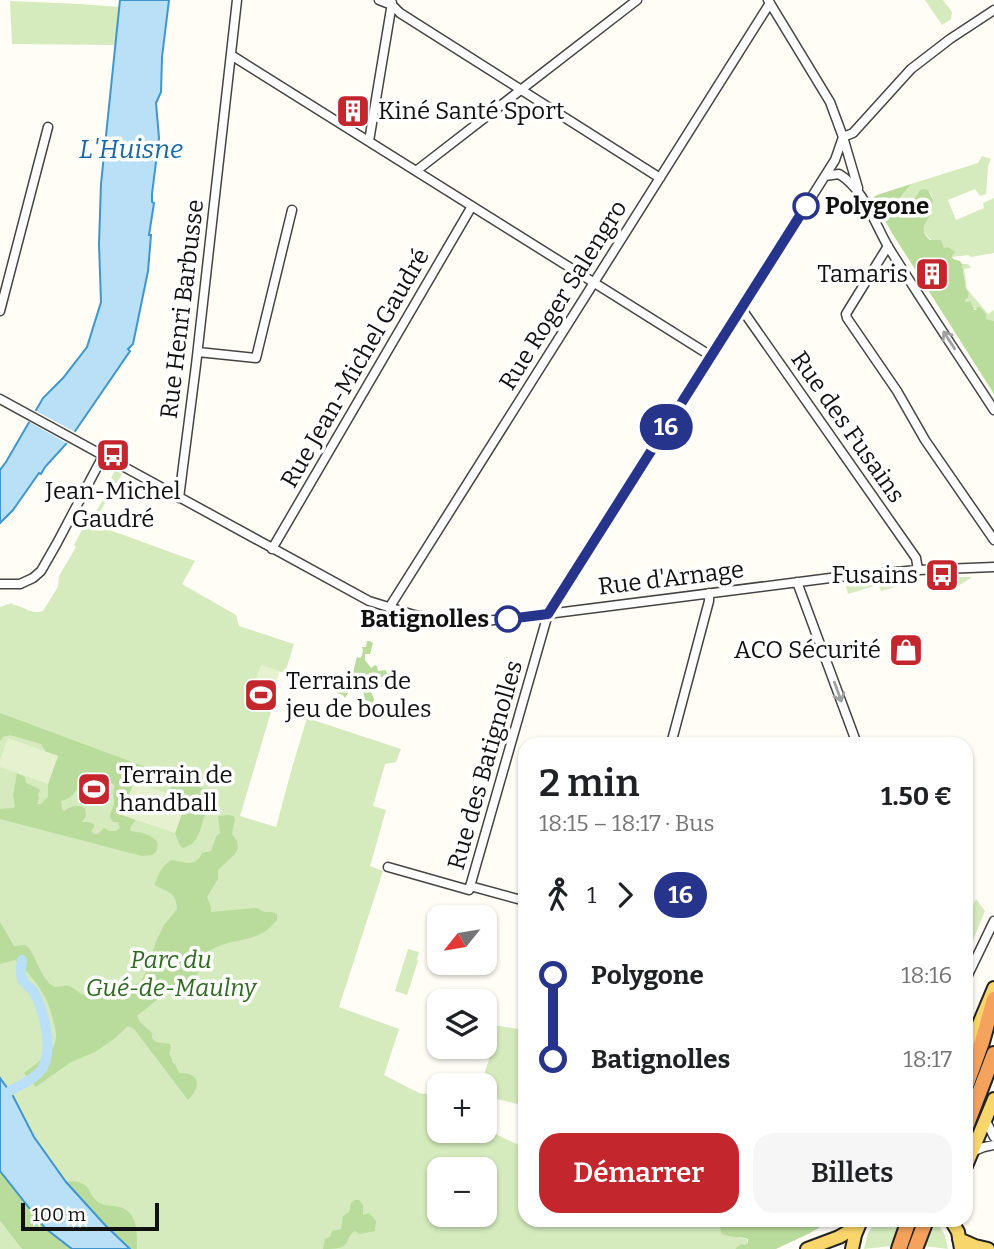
<!DOCTYPE html>
<html lang="fr">
<meta charset="utf-8">
<style>
:root{--surface:#fff;--page:#f6f6f6;--text:#202124;--muted:#757577;--accent:#c4262e}
body{margin:0;font-family:Bitter,serif;background:var(--page);color:var(--text);height:100vh;display:flex;flex-direction:column;font-size:26px;white-space:nowrap}
*{box-sizing:border-box;margin:0}
p{font-size:23px;color:var(--muted)}
.icon{flex:none;width:38px;height:38px;fill:none;stroke:currentColor;stroke-width:2;stroke-linecap:round;stroke-linejoin:round}
.map{position:relative;flex:1;overflow:hidden}
.drawer{position:absolute;left:518px;top:737px;width:455px;height:490px;display:flex;flex-direction:column;background:var(--surface);border-radius:21px;box-shadow:0 2px 5px #0004}
.drawer>*{flex:none}
.badge{padding:0 14px;border-radius:23px;font-size:24px;line-height:46px}
.needle{width:46px;rotate:240deg}
.fabs{position:absolute;left:427px;top:905px;display:grid;gap:14px}
.fabs a{display:grid;place-items:center;width:70px;height:70px;border-radius:14px;background:var(--surface);box-shadow:0 2px 5px #0004;font-size:35px}
.scale{position:absolute;left:21px;bottom:18px;width:138px;box-sizing:border-box;padding-left:7px;border:4px solid #111;border-top:0;font-size:19px;line-height:24px;white-space:nowrap;color:#111;-webkit-text-stroke:5px #fff;paint-order:stroke}
.map>.badge{position:absolute;translate:-50% -50%;box-shadow:0 0 0 4px #fff}
.legs{display:flex;align-items:center;gap:10px;height:77px;padding:0 21px;font-size:23px}
.legs p{margin-inline-start:auto}
.summary{display:flex;align-items:center;justify-content:space-between;height:119px;padding:0 21px}
h1{font-size:38px;font-weight:600;line-height:52px}
.cta{display:flex;gap:14px;margin-top:auto;padding:14px 21px}
.cta a{flex:1;height:80px;border-radius:21px;background:var(--accent);color:#fff;font-size:28px;font-weight:600;line-height:80px;text-align:center}
.cta a+a{background:var(--page);color:var(--text)}
ul{padding:0 21px;list-style:none}
li{display:flex;align-items:center;gap:24px;height:84px;font-size:26px}
li i{display:grid;place-items:center;width:10px;height:100%;margin:0 9px;background:currentColor}
li i::after{content:'';width:18px;height:18px;margin:-9px;border:5px solid;border-radius:50%;background:var(--surface)}
li p{margin-inline-start:auto}
li:first-child i{background:linear-gradient(#0000 50%,currentColor 0)}
li:last-child i{background:linear-gradient(currentColor 50%,#0000 0)}
.map>svg:first-child{display:block}
.green{fill:#d5ebbd;fill-rule:evenodd}
.forest{fill:#b9dc9c;fill-rule:evenodd}
.pitch{fill:#e6f2cf}
.water{fill:#b9e0f7;stroke:#3f96cf;stroke-width:2}
.pier{fill:#fffdf5}
.lines{fill:none;stroke-linecap:round;stroke-linejoin:round}
.canal{stroke:#b9e0f7;stroke-width:10}
.street-casing{stroke:#444;stroke-width:11}
.primary-casing{stroke:#222;stroke-width:16}
.highway-casing{stroke:#222;stroke-width:18}
.street{stroke:#fff;stroke-width:8}
.primary{stroke:#f9d66b;stroke-width:12}
.highway{stroke:#f5a25d;stroke-width:14}
.oneway{stroke:#a0a0a0}
.line-1-casing{stroke:#fff;stroke-width:16}
.line-1{stroke:#27348b;stroke-width:10}
.stop-1-dot{fill:#fff;stroke:#27348b;stroke-width:3.5}
.labels{text-anchor:middle;dominant-baseline:central;stroke-width:7;stroke-linejoin:round;paint-order:stroke}
.poi-label{font-size:24px;fill:#111;stroke:#fff;text-anchor:start}
.stop-label{font-size:24px;font-weight:bold;fill:#111;stroke:#fff;text-anchor:start}
.street-label{font-size:24px;fill:#111;stroke:#fff}
.park-label{font-size:24px;font-style:italic;fill:#2f6b1f;stroke:#fff}
.water-label{font-size:26px;font-style:italic;fill:#1768a6;stroke:#fff}
</style>
<div class="map">
<svg width="994" height="1249" viewBox="0 0 994 1249">
<rect width="100%" height="100%" fill="#fffdf5"/>
<path class="green" d="M925,0H943L952,12L951,19L942,25Z
M10,1L80,4L119,7L115,45L12,44Z
M982,156L991,159L988,166L986,194L980,196L975,189L948,200L956,220L984,208L983,203L994,198V253L971,257L968,255L953,257C943,245 929,242 923,230L925,221L931,215L933,200L931,194L926,189C918,189 917,194 914,200H905L900,198L911,184L978,163Z
M962,264H968L971,268L964,269L967,289L988,314L994,310V321L985,319L986,314L980,307L974,310L971,301L965,302V300L968,298L969,292L966,289Z
M115,470L122,474L93,524L195,561L182,584L236,615L239,626L294,644L285,673L261,666L248,703L271,712L240,816L276,827L292,768L307,718L401,749L396,762L385,764L373,806L386,810L370,866L383,871L339,1007L399,1029L384,1075L419,1093L439,1096V1130L485,1129L525,1148V1220H724L722,1223L737,1237L747,1239L748,1243L735,1249H130L105,1225L66,1182L34,1137L13,1096L0,1078V607L12,603L13,605C25,606 30,615 43,611L58,587L59,576L76,547L74,545L83,528L86,529L104,498L103,496ZM439,1169H485V1214H439Z
M934,577H972C958,587 947,594 934,577Z
M895,580L900,582L902,585L881,591L879,586H874L848,594L846,586C862,584 878,583 895,580Z
M976,899L985,911L966,957V921Z
M408,949L419,952L417,960L418,961L407,995L395,991Z
M493,1025L525,1030V1106L485,1096V1085H480L489,1060Z
M877,1220H935L945,1235L948,1249L909,1244L864,1249L868,1233Z
M0,1221L22,1249H0Z"/>
<path class="forest" d="M911,184L900,198L905,200H914C917,194 920,186 928,190L933,200L931,215C924,223 919,231 930,240H941L944,248L948,247L955,252L952,256L953,259L960,261L962,264L966,289L969,292L968,298L965,300V302L971,301L974,310H976L977,307H980L986,314V319L994,321V394L892,233L872,198L877,195Z
M367,641H370L373,643L370,654H366L365,655V660L371,668L375,665L377,666L378,671L385,670L388,674L385,678L378,676L372,679V683L381,684L383,687L378,686L377,689L371,692L374,699L373,703L365,701L363,691L361,686L351,687L345,698L343,695L337,693L335,689L336,686L342,681L345,682L347,678L351,680L357,657L361,658L363,651L362,647H366Z
M0,713L213,792V803C198,815 206,842 183,848L180,846L175,833L186,800L172,795L171,782L153,774C146,774 142,778 142,785L134,782L122,815L136,820L131,826L130,831C141,832 153,834 158,844L156,852L152,855L142,856L0,819V809L13,808L15,807L13,795L17,773L25,777L26,783L39,789L40,791L38,794L39,799L37,804H41L48,797V784L58,756L46,752L41,744L10,735L3,737L0,741ZM84,774L112,783L115,786C111,795 115,797 114,804C113,809 110,812 110,817L113,822H118L120,828L116,831H109L104,828L98,834H94L91,831L94,827V824L88,822H82L86,816L85,808C77,804 71,806 64,811L62,809L61,801C76,797 78,787 84,774Z
M228,815L234,816L235,819L232,834L237,841L238,848L235,854L218,870V879L207,897L211,907V912L257,908L264,912H271L277,914V920C273,924 269,929 264,932C245,944 215,938 202,960C199,964 199,971 197,976L192,979L180,981L137,1016L140,1022L152,1033V1038L156,1042L170,1044L171,1048L169,1054L172,1059V1062L175,1064L179,1073C200,1072 202,1087 188,1100L134,1029L128,1026L114,1039L95,1052L71,1062L36,1087L24,1073C33,1066 46,1057 53,1047C58,1038 56,1029 53,1020C48,995 33,977 15,960L0,964V922L14,946C15,946 24,945 25,945C34,948 40,979 53,986C58,989 63,984 69,986C76,988 80,996 88,995C96,995 100,989 109,988L118,997L141,981L145,974L157,939L164,925L177,909C176,891 168,893 155,885C157,875 162,866 171,860C183,861 195,869 202,853L211,851L216,837L220,833L218,816Z
M0,1171L45,1228L72,1249H22L0,1221Z
M73,1181C93,1184 86,1192 97,1201C104,1207 111,1205 119,1207C138,1211 137,1233 137,1249H130L105,1225L66,1182Z
M355,1200H359L363,1205V1215L369,1213L376,1221L375,1231L360,1234L355,1231C346,1237 350,1240 345,1245C341,1249 331,1249 323,1249L325,1239L330,1237L332,1231L341,1229L343,1216C351,1211 349,1213 351,1203Z
M724,1220H833L808,1234L776,1249H735L741,1244L744,1245L748,1243V1239C739,1236 731,1238 722,1234L720,1229Z"/>
<path class="pitch" d="M261,665L280,671L267,710L247,704Z
M8,738L58,756L48,784L0,767V760Z
M83,773L112,784L105,803L76,793Z
M134,782L187,800L175,833L122,815Z"/>
<path class="water" d="M120,0H169L162,57L161,92L156,103L159,138L152,194V202L154,203L149,235H151L148,271L133,344L128,349L130,351L67,443L45,467L41,474L39,473L13,510L0,523V470L6,462L43,398L63,378L87,347L101,302L99,244L101,184Z
M0,1078L13,1096L34,1137L66,1182L105,1225L130,1249H72L45,1228L0,1171Z"/>
<path class="pier" d="M32,409L77,433L70,445L26,420Z"/>
<g class="lines">
<path class="canal" d="M10,1091C20,1085 35,1079 42,1069C54,1050 44,1012 35,994C32,988 27,986 24,982C19,976 21,967 22,960"/>
<g class="street-casing">
<path id="street" d="M379,0L392,5L400,13L660,178
M768,0L830,102L843,137L858,188
M231,55L711,356
M843,137L853,133L911,69L950,39L994,10
M369,141L392,3
M416,171L637,0
M825,176L839,174C865,190 874,223 889,248C923,303 959,356 994,410
M888,246L849,309L846,314L847,318L897,391L925,440L994,540
M741,308L916,558L918,570
M0,311L48,127
M198,352L256,358L292,210
M0,399L369,601L414,615L446,621H481L508,619L838,577L918,570L994,567
M179,498L196,365L237,0
M272,549L472,206
M797,582L857,744
M0,584H20L33,578L41,571L57,543L103,456
M389,608L770,3
M671,744L709,601V593
M388,867L469,890L548,614L835,160L843,137
M470,886L525,901
M966,979L994,921
M986,1121L994,1137
M972,1152L984,1147L994,1145"/>
</g>
<g class="primary-casing">
<path id="primary" d="M966,1055L994,988
M966,1166L994,1099
M951,1220L958,1232L961,1249
M959,1239L975,1246L988,1249
M807,1249L839,1237L858,1226
M852,1249L855,1235L860,1223"/>
</g>
<g class="highway-casing">
<path id="highway" d="M966,1086L982,1042L994,999
M966,1127L994,1054
M899,1249L909,1220
M915,1249L926,1220"/>
</g>
<use href="#street" class="street"/>
<use href="#primary" class="primary"/>
<use href="#highway" class="highway"/>
</g>
<defs><path id="oneway-shaft" d="M-6 0H5M1.5-3L5.5 0L1.5 3" fill="none" stroke-width="1.6" stroke-linecap="round" stroke-linejoin="round" transform="scale(1.75)"/></defs>
<g class="oneway">
<use href="#oneway-shaft" transform="translate(949 340) rotate(-123)"/>
<use href="#oneway-shaft" transform="translate(838 692) rotate(70)"/>
</g>
<g class="lines">
<g class="line-1-casing">
<path id="line-1" d="M508,619L548,614L806,206"/>
</g>
<use href="#line-1" class="line-1"/>
</g>
<defs>
<g id="building-square" transform="scale(1.75)"><rect x="-9" y="-9" width="18" height="18" rx="4" fill="#c4262e" stroke="#fff"/><path d="M-4-6H4V6H1V3H-1V6H-4ZM-2.5-4.3h1.7v1.8h-1.7ZM.8-4.3h1.7v1.8H.8ZM-2.5-1h1.7V.8h-1.7ZM.8-1h1.7V.8H.8Z" fill="#fff"/></g>
<g id="bus-square" transform="scale(1.75)"><rect x="-9" y="-9" width="18" height="18" rx="4" fill="#c4262e" stroke="#fff"/><path d="M-5-6H5V4H4V6H2V4H-2V6H-4V4H-5ZM-3.5-4V0h7V-4ZM-3.5 1.2v1.5H-2V1.2ZM2 1.2v1.5H3.5V1.2Z" fill="#fff"/></g>
<g id="shop-square" transform="scale(1.75)"><rect x="-9" y="-9" width="18" height="18" rx="4" fill="#c4262e" stroke="#fff"/><path d="M-5-2.5h2.3a2.7 3.5 0 0 1 5.4 0H5L5.5 6h-11ZM-1.5-2.5h3a1.5 2.3 0 0 0-3 0Z" fill="#fff"/></g>
<g id="stadium-square" transform="scale(1.75)"><rect x="-9" y="-9" width="18" height="18" rx="4" fill="#c4262e" stroke="#fff"/><path d="M0-5a6.5 5 0 1 0 0 10a6.5 5 0 1 0 0-10ZM-3.5-1.8h7v3.6h-7Z" fill="#fff"/></g>
</defs>
<g fill-rule="evenodd">
<use href="#building-square" x="353" y="111"/>
<use href="#building-square" x="932" y="274"/>
<use href="#bus-square" x="113" y="455"/>
<use href="#bus-square" x="942" y="575"/>
<use href="#shop-square" x="906" y="650"/>
<use href="#stadium-square" x="261" y="695"/>
<use href="#stadium-square" x="94" y="789"/>
</g>
<g class="stop-1-dot">
<circle cx="806" cy="206" r="12"/>
<circle cx="508" cy="619" r="12"/>
</g>
<g class="labels">
<g class="poi-label">
<text x="378" y="111">Kiné Santé Sport</text>
<text x="908" y="274" text-anchor="end">Tamaris</text>
<text x="113" y="491" text-anchor="middle">Jean-Michel<tspan x="113" dy="28">Gaudré</tspan></text>
<text x="918" y="575" text-anchor="end">Fusains</text>
<text x="881" y="650" text-anchor="end">ACO Sécurité</text>
<text x="286" y="681">Terrains de<tspan x="286" dy="28">jeu de boules</tspan></text>
<text x="119" y="775">Terrain de<tspan x="119" dy="28">handball</tspan></text>
</g>
<g class="stop-label">
<text x="825" y="206">Polygone</text>
<text x="489" y="619" text-anchor="end">Batignolles</text>
</g>
<g class="street-label">
<text transform="translate(563 295) rotate(-58)">Rue Roger Salengro</text>
<text transform="translate(182 309) rotate(-83)">Rue Henri Barbusse</text>
<text transform="translate(355 368) rotate(-60)">Rue Jean-Michel Gaudré</text>
<text transform="translate(848 427) rotate(55)">Rue des Fusains</text>
<text transform="translate(671 578) rotate(-7)">Rue d'Arnage</text>
<text transform="translate(485 765) rotate(-74)">Rue des Batignolles</text>
</g>
<g class="park-label">
<text x="171" y="960">Parc du<tspan x="171" dy="28">Gué-de-Maulny</tspan></text>
</g>
<g class="water-label">
<text x="131" y="149">L'Huisne</text>
</g>
</g>
</svg>
<div class="fabs">
<a><svg class="needle" viewBox="-14 -14 28 28"><path d="M0-13l5 13h-10z" fill="#e53935"/><path d="M0 13l5-13h-10z" fill="#757577"/></svg></a>
<a><svg class="icon" aria-label="layers" viewBox="0 0 24 24"><path d="M12 4l9 5-9 5-9-5zM3 14l9 5 9-5"/></svg></a>
<a>+</a>
<a>−</a>
</div>
<div class="scale">100 m</div>
<b class="badge" style="left:666px;top:427px;background:#27348b;color:#fff">16</b>
<section class="drawer">
<div class="summary"><div><h1>2 min</h1><p>18:15 – 18:17 · Bus</p></div><b>1.50 €</b></div>
<div class="legs"><svg class="icon" aria-label="walk" viewBox="0 0 24 24"><circle cx="13" cy="4" r="2"/><path d="M13 8l-2 6 4 7M11 14l-3 7M7 12l3-4h3l4 4"/></svg>1<svg class="icon" aria-label="forward" viewBox="0 0 24 24"><path d="M9 5l7 7-7 7"/></svg><b class="badge" style="background:#27348b;color:#fff">16</b></div>
<ul>
<li><i style="color:#27348b"></i><b>Polygone</b><p>18:16</p></li>
<li><i style="color:#27348b"></i><b>Batignolles</b><p>18:17</p></li>
</ul>
<div class="cta"><a>Démarrer</a><a>Billets</a></div>
</section>
</div>
